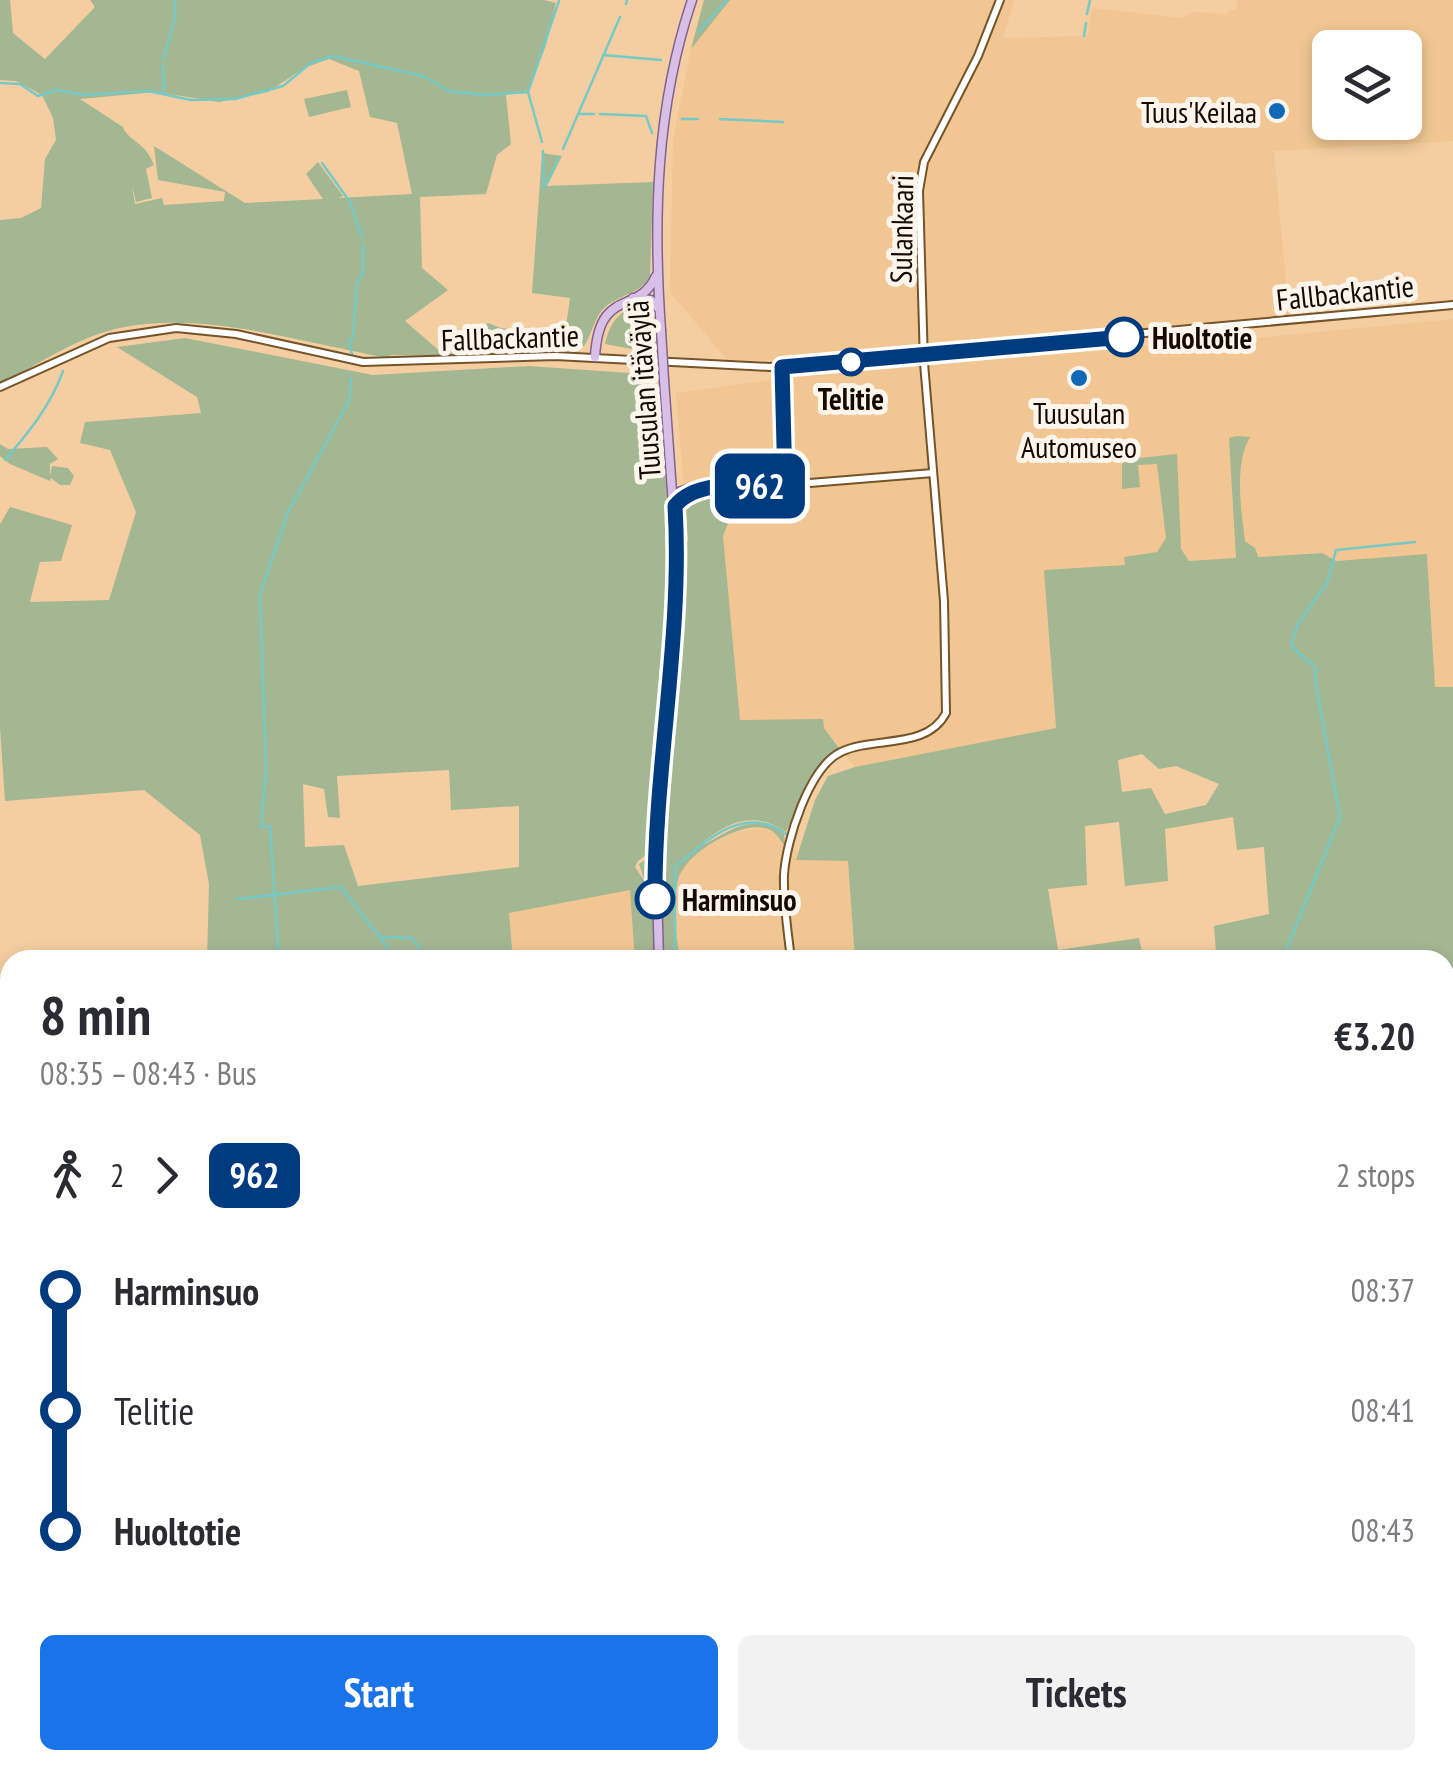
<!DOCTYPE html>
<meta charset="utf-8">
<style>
:root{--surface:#fff;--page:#f2f2f3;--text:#2b2b33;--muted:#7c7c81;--accent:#1a73e8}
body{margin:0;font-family:"PT Sans Narrow",sans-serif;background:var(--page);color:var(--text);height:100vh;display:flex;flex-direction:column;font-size:38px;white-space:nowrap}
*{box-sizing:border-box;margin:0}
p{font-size:32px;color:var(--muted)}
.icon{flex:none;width:55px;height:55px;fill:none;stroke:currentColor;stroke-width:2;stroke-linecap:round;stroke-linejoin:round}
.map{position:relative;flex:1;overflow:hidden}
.sheet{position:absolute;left:0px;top:950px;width:1455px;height:820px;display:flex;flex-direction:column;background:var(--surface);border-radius:30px 30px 0 0;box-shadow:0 5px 15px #0003}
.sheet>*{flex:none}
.badge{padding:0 20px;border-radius:15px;font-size:35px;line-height:65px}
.controls{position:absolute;left:1312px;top:30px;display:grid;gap:20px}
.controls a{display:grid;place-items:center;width:110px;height:110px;border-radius:15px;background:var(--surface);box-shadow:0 5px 15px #0003;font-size:50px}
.map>.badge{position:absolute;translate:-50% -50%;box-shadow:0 0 0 5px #fff}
.legs{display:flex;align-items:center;gap:15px;height:110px;padding:0 40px;font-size:32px}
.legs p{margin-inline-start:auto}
.head{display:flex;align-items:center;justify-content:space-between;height:170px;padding:0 40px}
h1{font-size:55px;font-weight:600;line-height:75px}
.primary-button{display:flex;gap:20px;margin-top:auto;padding:20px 40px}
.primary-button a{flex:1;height:115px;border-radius:15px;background:var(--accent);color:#fff;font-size:40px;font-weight:600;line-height:115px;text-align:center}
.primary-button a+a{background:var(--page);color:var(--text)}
ul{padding:0 40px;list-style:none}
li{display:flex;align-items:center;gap:35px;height:120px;font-size:38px}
li i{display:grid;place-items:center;width:15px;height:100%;margin:0 12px;background:currentColor}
li i::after{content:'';width:25px;height:25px;margin:-12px;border:8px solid;border-radius:50%;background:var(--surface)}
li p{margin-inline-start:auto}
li:first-child i{background:linear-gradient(#0000 50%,currentColor 0)}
li:last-child i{background:linear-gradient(currentColor 50%,#0000 0)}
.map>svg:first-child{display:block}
.built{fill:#f1c692;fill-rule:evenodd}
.green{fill:#a3b793;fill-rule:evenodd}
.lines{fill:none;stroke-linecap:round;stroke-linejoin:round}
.stream{stroke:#75cac5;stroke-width:2.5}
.secondary-casing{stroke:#75542a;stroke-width:10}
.primary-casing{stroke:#82638c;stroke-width:11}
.secondary{stroke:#fff;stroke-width:6}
.primary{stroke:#d7bfe7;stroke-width:8}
.primary-bridge-casing{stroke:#82638c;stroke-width:11;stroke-linecap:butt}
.primary-bridge{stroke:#d7bfe7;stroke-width:8}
.line-1-casing{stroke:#fff;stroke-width:22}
.line-1{stroke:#003b80;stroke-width:15}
.poi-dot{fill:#106ab7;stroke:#fcf5ec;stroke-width:4}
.stop-1-dot{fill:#fff;stroke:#003b80;stroke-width:5}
.labels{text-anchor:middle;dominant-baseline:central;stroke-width:10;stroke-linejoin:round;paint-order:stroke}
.poi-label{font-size:30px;fill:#150900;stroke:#fcf5ec;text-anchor:end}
.street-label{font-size:30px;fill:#150900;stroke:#fcf5ec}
.stop-label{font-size:30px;font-weight:bold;fill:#150900;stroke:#fcf5ec;text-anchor:start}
</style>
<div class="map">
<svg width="1453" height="1770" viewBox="0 0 1453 1770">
<rect width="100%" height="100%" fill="#f4cea1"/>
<path class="built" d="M704,0H1014L1003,38L1087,36L1092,8L1182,18L1194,12L1227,14L1230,9L1236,10L1237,0H1453V141L1274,151L1289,315L859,358L728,361L670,292L673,139L691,49ZM1330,48H1405V122H1330Z
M1453,319V687L1435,688L1427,555L1335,561L1322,553L1045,570L1056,728L855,767L824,728L822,719L740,721L723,536L739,494L685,501L676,393L772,380V377L930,366L1063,349L1182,345Z
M763,828L772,831L785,846L798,851L797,860L848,861L855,960H513L508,913L630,890L659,864L686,865L705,848L732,832Z
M8,1419L10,1459L3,1464L0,1431Z"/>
<path class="green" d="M0,0H10L13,33L45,59L95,7L90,0H544L556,3L546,45L529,90L506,95L511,144L497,155L486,194L420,197L422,268L448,290L405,321L443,354L488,323L501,328L536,332L535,349L460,356L391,355L389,358C306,344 208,311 125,327C79,335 40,364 0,384V220L21,218L41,208L45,159L56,140L53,118L42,95L16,81L0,80ZM329,59L359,71L370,117L397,123L412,194L338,198L343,196L318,162L306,174L323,199L245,203L154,146L158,180L225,192L224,201L164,205L162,198L135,204L132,186L136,202L152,198L146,169L154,165C145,141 129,142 123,127L80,99L156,92L219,102L268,92L304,68Z
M704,0H730L691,49Z
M347,90L351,107L309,117L304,99Z
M542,153L562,156L547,186L653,182L650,276C641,294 617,295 603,309C594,319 592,334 584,346L563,348L570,298L532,293Z
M643,302L652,316L657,350L653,353L605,344C611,319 620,311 643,302Z
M185,338L373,375L529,366L644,374L659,403L669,521L666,627L654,773L653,850L638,861L635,867L645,882L639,864L653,855L651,890L648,888L653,911L656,960H635L630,890L509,913L513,960H207L209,884L200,835L144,790L5,801L0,728V524L10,507L72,525L61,561L40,562L30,602L109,600L136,512L110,450L80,443L85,422L201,413L197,397L117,347ZM449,770L451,810L519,806V867L358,886L344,845L305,847L303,784L324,789L328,817L340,818L337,776Z
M1237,436L1250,437C1234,464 1241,509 1245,541L1255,548L1258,557L1322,553L1336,561L1427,554L1435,687H1453V1370L1445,1371V960H1170L1216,952L1214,926L1269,914L1264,847L1237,850L1233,817L1165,829L1168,881L1125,886L1119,822L1085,826L1087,885L1048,889L1058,950L1139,938L1144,960H855L848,861L796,860L815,800L828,776L855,767L1056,728L1044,570L1125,565L1124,557L1157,552L1166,538L1157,464L1138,465L1140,487L1122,489V464L1129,459L1177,454L1181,549L1189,561L1236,558L1229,438ZM1142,754L1159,769L1176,766L1219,784L1206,805L1165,814L1151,788L1122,792L1118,760Z
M0,444L8,449L47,447L58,459L50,464V477L52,466L68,468L74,476L70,485H60L51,478L50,481L10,464L0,456Z
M740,493L723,536L740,720L823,719L824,728L839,748L809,778L786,832C751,808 724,824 696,848C724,837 749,808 784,834L785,846C780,840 776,832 768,829C742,819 684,854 678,880C672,904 676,936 680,960H664L659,864L678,654L682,554L688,540L685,501Z
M10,1066V1120L4,1105L0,1106V1067Z
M10,1133V1215L3,1216L10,1221V1244L0,1237V1134Z
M1453,1458V1546L1447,1549L1450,1572L1445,1576V1459Z
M0,1606L10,1619V1670L0,1655Z
M1445,1608L1453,1612V1749L1445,1747Z
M1445,1752L1453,1754V1770H1385L1393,1760H1445Z
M76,1760H136L144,1770H86Z
M618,1760H679L696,1770H614Z
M794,1760H977L967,1770H832L827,1763L806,1770Z
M1009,1760H1259L1272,1763L1278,1760H1360L1357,1764L1366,1770H998Z"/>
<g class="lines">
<path class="stream" d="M626,4L627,0
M1087,14L1090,0
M698,32L727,0
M1084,36L1086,23
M603,55L661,60
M163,60L175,19V0
M163,65L164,93
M0,83L20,84L38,96L56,90L85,95L148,91L191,100L233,99
M235,99L283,86L311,63L333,56L423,76L449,91L485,95L528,92
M580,114H594
M600,114L646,116L652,133
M682,119H698
M720,119L783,122
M542,142L528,92L559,1
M563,149L620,17
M543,151L544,189
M322,163L350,202L362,237
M547,183L559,158
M352,354L349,342L353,337L357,284L363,272V244
M5,460C29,432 51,405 63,371
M707,841C732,822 759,814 786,834
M237,899L341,887L397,960
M381,937L412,938L428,960
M675,950V867L705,842
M279,960L270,826L261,827L266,769L260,594L288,512L349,401L351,378
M1282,960L1340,817L1315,680L1316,668L1293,648L1292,641L1298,624L1327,583L1336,550L1415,542
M1445,1323L1453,1316
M0,1647L10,1655
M1107,1760H1112
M1209,1760L1226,1770
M1374,1760L1380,1767
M341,1767L343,1770
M617,1770L623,1760
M1054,1770L1082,1760"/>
<g class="secondary-casing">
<path id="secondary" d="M782,367L785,485L933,473
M0,387L109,338L176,328L236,334L363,362L555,356L770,367L1453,305
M791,960C788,932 783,903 784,875C786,841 809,767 841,752C874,736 927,750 946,713L944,601L924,363L919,191L924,162L978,56L1000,0
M0,1401L10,1407
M312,1760L320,1770"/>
</g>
<g class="primary-casing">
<path id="primary" d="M633,298L651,300L659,309
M661,330C653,218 656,107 692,0
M595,357C599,286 638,316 656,276
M674,495C693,480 759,486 785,485
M659,960L656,855L677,561L664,380
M1445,1378L1453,1376
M978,1770L989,1760"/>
</g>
<use href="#secondary" class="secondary"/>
<use href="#primary" class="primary"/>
<g class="primary-bridge-casing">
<path id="primary-bridge" d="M661,330L664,380"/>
</g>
<use href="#primary-bridge" class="primary-bridge"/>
</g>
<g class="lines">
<g class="line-1-casing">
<path id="line-1" d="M655,899C654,768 683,637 675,506C697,478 753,486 785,485L782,367L1124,337"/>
</g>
<use href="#line-1" class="line-1"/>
</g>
<g class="poi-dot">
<circle cx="1277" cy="111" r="10"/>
<circle cx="1079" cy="378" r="10"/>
</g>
<g class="stop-1-dot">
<circle cx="1124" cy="337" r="18"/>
<circle cx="851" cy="362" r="12"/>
<circle cx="655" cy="899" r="18"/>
</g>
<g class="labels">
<g class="poi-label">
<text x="1257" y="111">Tuus'Keilaa</text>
<text x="1079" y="412" text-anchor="middle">Tuusulan<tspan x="1079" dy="34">Automuseo</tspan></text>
</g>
<g class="street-label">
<text transform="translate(901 229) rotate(-89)">Sulankaari</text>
<text transform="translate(1345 292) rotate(-6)">Fallbackantie</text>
<text transform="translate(510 337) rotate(-2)">Fallbackantie</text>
<text transform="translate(643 390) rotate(-94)">Tuusulan itäväylä</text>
</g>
<g class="stop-label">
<text x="1152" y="337">Huoltotie</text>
<text x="851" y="398" text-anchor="middle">Telitie</text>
<text x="682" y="899">Harminsuo</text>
</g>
</g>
</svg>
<div class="controls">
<a><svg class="icon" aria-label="layers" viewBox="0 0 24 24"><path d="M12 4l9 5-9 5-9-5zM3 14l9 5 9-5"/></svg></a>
</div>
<b class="badge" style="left:760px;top:486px;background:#003b80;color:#fff">962</b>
<section class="sheet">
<div class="head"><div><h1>8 min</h1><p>08:35 – 08:43 · Bus</p></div><b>€3.20</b></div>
<div class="legs"><svg class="icon" aria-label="walk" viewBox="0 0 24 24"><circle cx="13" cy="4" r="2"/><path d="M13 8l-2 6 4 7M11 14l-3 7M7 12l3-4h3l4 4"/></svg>2<svg class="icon" aria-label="forward" viewBox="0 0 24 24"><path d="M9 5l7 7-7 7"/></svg><b class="badge" style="background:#003b80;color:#fff">962</b><p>2 stops</p></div>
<ul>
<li><i style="color:#003b80"></i><b>Harminsuo</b><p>08:37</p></li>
<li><i style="color:#003b80"></i><span>Telitie</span><p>08:41</p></li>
<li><i style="color:#003b80"></i><b>Huoltotie</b><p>08:43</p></li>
</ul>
<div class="primary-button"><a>Start</a><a>Tickets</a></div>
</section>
</div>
